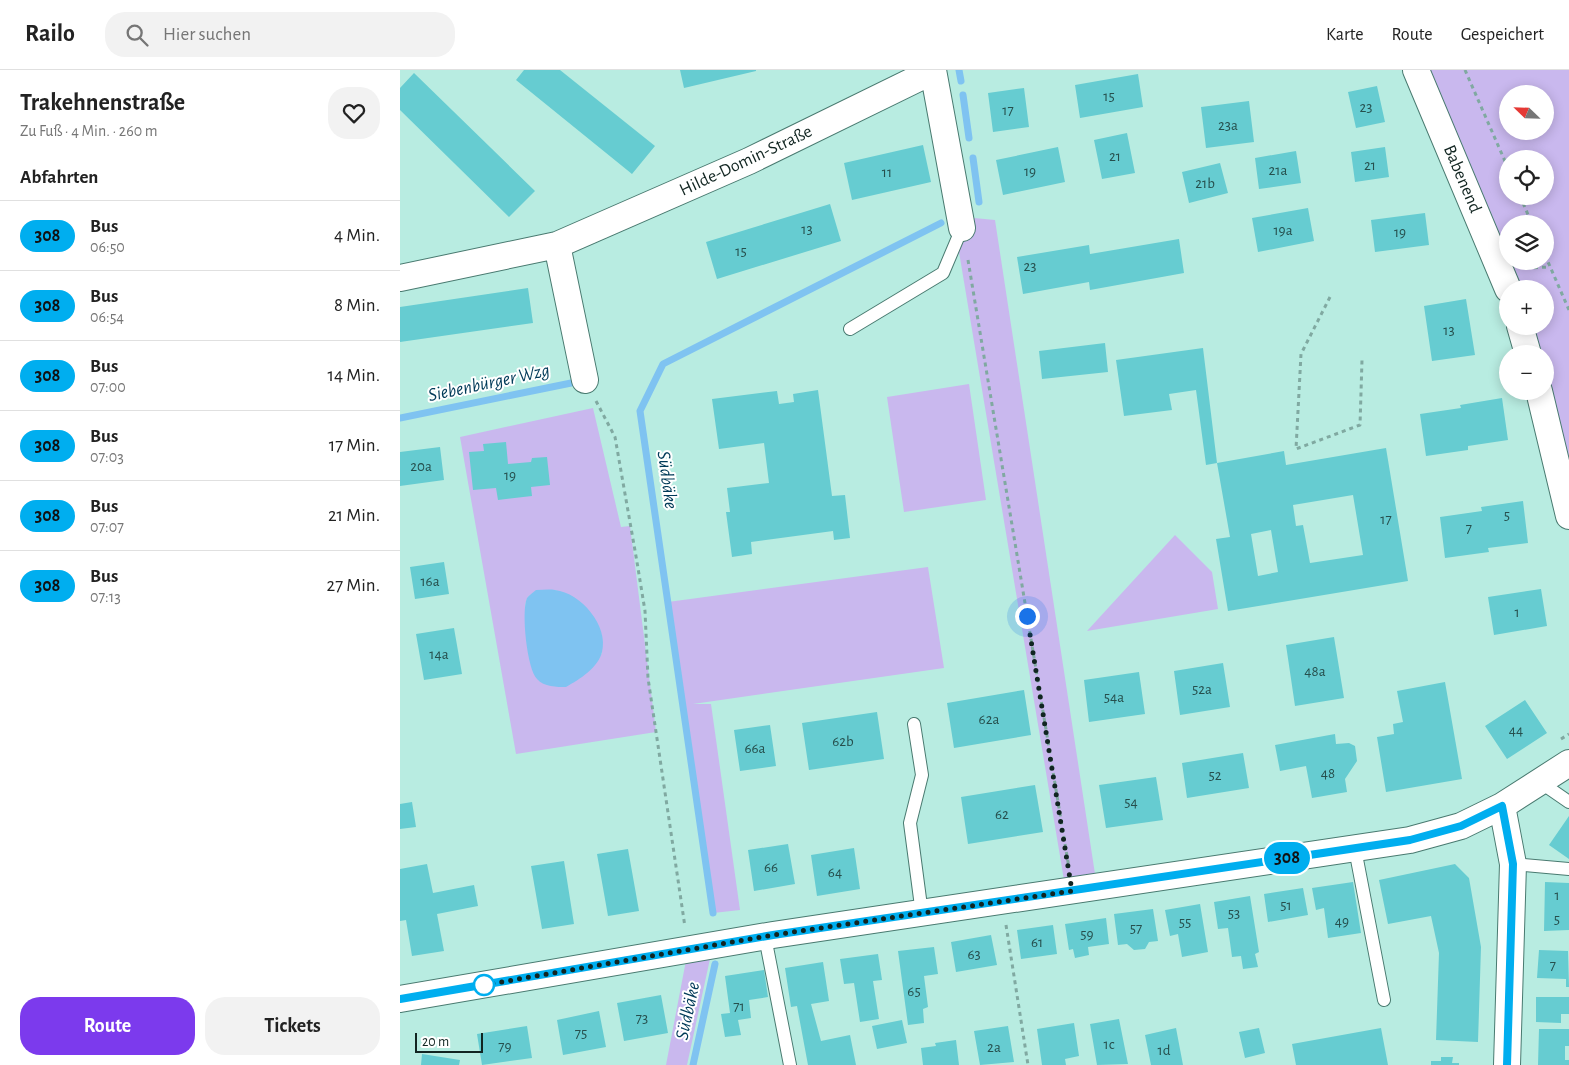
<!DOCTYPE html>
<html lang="de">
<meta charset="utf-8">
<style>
:root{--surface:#fff;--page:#f2f2f2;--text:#222;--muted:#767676;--line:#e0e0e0;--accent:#7c3aed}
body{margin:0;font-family:"Alegreya Sans",sans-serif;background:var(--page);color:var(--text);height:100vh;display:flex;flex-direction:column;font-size:19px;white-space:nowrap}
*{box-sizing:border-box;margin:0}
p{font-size:16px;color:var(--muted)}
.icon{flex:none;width:28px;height:28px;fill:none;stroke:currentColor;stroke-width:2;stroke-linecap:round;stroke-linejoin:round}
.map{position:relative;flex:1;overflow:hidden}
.panel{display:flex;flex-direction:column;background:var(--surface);width:400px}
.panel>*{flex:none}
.badge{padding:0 10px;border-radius:16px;font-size:18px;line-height:32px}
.needle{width:32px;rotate:293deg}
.buttons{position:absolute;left:1099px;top:15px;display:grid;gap:10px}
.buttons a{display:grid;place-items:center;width:55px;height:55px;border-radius:50%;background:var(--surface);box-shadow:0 2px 12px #0003;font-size:25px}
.scale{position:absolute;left:15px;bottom:12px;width:68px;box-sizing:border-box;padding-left:5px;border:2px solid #112521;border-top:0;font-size:14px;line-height:18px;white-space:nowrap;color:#112521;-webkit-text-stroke:4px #fff;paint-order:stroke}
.you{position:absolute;width:25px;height:25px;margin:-12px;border:4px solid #fff;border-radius:50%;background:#1a73e8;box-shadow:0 0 0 8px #1a73e833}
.map>.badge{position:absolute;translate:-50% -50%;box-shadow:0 0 0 2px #fff}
h2{padding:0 20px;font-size:19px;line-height:45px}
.round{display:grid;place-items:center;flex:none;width:52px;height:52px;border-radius:20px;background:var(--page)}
.overview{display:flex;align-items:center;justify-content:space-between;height:85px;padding:0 20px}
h1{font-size:24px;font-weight:600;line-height:38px}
.cta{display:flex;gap:10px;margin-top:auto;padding:10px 20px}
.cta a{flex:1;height:58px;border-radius:20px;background:var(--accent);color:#fff;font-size:20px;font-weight:600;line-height:58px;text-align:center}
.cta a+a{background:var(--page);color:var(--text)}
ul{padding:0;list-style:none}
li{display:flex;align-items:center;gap:15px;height:70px;padding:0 20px;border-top:1px solid var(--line)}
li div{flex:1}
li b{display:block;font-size:19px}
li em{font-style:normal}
li .badge{min-width:55px;font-weight:700;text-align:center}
header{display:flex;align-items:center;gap:30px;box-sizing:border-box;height:70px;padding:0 25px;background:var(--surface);border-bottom:1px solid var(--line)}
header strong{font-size:24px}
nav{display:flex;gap:28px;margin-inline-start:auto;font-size:18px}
.search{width:350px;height:45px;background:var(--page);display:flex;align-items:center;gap:12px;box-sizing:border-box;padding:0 18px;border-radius:20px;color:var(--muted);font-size:19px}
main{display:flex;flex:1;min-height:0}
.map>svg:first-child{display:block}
.green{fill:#c9b8ee;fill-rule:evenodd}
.water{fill:#7fc3f1}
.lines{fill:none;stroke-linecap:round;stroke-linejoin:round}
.stream{stroke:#7fc3f1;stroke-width:7}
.building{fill:#66ccd1;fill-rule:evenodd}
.service-casing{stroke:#497a70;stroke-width:14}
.minor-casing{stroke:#497a70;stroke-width:28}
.path{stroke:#80a9a1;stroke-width:3;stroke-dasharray:4 4;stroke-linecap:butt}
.service{stroke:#fff;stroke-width:12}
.minor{stroke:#fff;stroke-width:26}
.line-casing{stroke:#fff;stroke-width:11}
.line{stroke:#00aeef;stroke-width:8}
.walk{stroke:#112521;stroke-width:5;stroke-dasharray:0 9}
.stop-dot{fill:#fff;stroke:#00aeef;stroke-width:2.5}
.labels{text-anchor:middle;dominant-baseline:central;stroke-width:4;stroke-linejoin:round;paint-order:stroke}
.number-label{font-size:15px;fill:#264f4d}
.street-label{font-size:18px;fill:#112521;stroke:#fff}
.water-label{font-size:19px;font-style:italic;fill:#003a58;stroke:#fff}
</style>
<header>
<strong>Railo</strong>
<div class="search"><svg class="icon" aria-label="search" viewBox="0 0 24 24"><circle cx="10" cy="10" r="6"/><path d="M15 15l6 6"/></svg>Hier suchen</div>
<nav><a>Karte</a><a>Route</a><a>Gespeichert</a></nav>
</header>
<main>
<section class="panel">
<div class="overview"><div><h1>Trakehnenstraße</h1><p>Zu Fuß · 4 Min. · 260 m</p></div><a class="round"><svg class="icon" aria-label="heart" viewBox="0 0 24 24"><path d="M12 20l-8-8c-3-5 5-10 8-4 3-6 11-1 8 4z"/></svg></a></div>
<h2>Abfahrten</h2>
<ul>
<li><span class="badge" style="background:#00aeef;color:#111">308</span><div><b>Bus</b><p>06:50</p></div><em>4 Min.</em></li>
<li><span class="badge" style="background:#00aeef;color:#111">308</span><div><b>Bus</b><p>06:54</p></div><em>8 Min.</em></li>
<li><span class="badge" style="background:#00aeef;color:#111">308</span><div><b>Bus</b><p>07:00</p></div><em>14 Min.</em></li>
<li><span class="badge" style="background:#00aeef;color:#111">308</span><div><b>Bus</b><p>07:03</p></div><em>17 Min.</em></li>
<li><span class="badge" style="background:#00aeef;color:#111">308</span><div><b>Bus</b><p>07:07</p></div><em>21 Min.</em></li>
<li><span class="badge" style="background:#00aeef;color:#111">308</span><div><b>Bus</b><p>07:13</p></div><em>27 Min.</em></li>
</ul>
<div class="cta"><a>Route</a><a>Tickets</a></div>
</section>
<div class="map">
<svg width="1169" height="995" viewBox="0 0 1169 995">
<rect width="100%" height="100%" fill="#b8ece1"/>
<path class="green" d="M1030,0H1169V401L1145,304V284H1140L1133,256H1145V219H1122L1111,191H1145V154H1108L1107,184ZM1108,24H1145V61H1108ZM1108,89H1145V126H1108Z
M553,146L595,150L697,817L666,822Z
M569,314L586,430L504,442L487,327Z
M193,338L221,457L230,456L256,662L116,684L60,367ZM156,520L202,583L190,600L126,555C123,525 126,521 156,520Z
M775,465L812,502L818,539L687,561Z
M528,497L544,598L293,634H311L340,840L313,843L268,532Z
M313,875L287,995H266L288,880Z"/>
<path class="water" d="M136,520C142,520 149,519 155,520C181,523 209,556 202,582C198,598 180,609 166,617C157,617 144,617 137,609C127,599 121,541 127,528C129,525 133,523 136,520Z"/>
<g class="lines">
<path class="stream" d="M559,0L561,11
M563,25L569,68
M573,88L579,132
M0,348L181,311
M313,843L240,341L263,294L541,153
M293,995L315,894"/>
</g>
<path class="building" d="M124,0H160L255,76L232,104L116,10Z
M280,0H356V1L284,18Z
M14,3L135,121L109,147L0,40V18Z
M738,4L743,37L680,48L675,15Z
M977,16L985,52L956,58L948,22Z
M624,18L629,57L593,62L588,23Z
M849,31L854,72L806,78L801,37Z
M727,63L735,103L702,109L694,70Z
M523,75L531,112L452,130L444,93Z
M658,77L665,112L603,125L596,90Z
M985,77L989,107L955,112L951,82Z
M896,81L901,113L859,119L855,88Z
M820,93L828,123L789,133L782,102Z
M430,134L441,171L317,209L306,172Z
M908,138L914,171L858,182L852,148Z
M1025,143L1029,175L975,182L971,150Z
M779,169L784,203L690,220L689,212L623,224L617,187L689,175L690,184Z
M128,218L133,253L0,272V237Z
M1066,229L1075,285L1032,291L1024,236Z
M705,273L708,302L642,309L639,281Z
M803,278L817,393L806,395L796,320L769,324L772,340L724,346L716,290Z
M418,320L432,426L445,425L450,468L434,470L433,461L351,472L352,484L332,487L326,442H330L327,418L369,413L364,373L319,379L312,329L377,321L379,334L394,332L393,324Z
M1102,328L1108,370L1068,376V380L1026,386L1020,344L1061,338L1060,335Z
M106,372L108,394L131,392L132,388L147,387L150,415L131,417L132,426L98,430L96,418L73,420L69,382L84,381L83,374Z
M40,377L44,410L0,416V382Z
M986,378L1008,511L828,541L816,469L830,467L817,393L884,381L886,395ZM953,425L963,485L910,493L903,455L896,456L893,435ZM871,460L878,502L858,506L851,464Z
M1123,431L1128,473L1088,478L1089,482L1045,488L1040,447L1082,441L1081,437Z
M44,492L49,524L15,529L10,497Z
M1141,519L1147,556L1094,565L1088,527Z
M54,558L62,604L24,610L16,564Z
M934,567L944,628L895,636L886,575Z
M823,593L830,637L780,645L774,601Z
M739,602L745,644L689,652L684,610Z
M1045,612L1062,709L986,722L977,667L994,664L993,654L1003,652L997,621Z
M624,620L631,665L554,678L547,633Z
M1125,630L1147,663L1107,689L1085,656Z
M477,642L484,689L409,700L402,653Z
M370,655L376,696L340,701L334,660Z
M935,664L936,674L949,673L955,676L957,691L945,709L947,722L912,728L906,696L880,701L875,675Z
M843,683L849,718L787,728L782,693Z
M756,707L763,750L706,758L699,715Z
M635,715L643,762L568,774L561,727Z
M12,732L16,757L0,759V734Z
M1169,746V789L1149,775Z
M388,774L395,814L354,821L348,780Z
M454,778L460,819L417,826L411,785Z
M228,779L239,841L208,846L197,784Z
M164,791L174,854L142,859L131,796Z
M27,794L33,823L74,815L78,836L37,844L44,881L12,886L6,850L0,851V799Z
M1055,794L1069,808L1081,877L1078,972L1036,970L1039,883L1031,846L988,854L979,810Z
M953,812L961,863L928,868L924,838L916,840L912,818Z
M1145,812L1169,813V860L1144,861Z
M903,818L908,845L868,852L864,824Z
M850,826L859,882L855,884L858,897L843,899L841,886L832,887L828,858L818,859L814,832Z
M800,834L808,882L782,887L778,864L770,866L765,840Z
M753,839L758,871L749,872L745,879L734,880L727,874L718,875L714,844Z
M706,848L709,874L688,877L689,885L675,888L673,879L669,880L665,854Z
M653,855L657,884L621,889L617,860Z
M591,865L597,895L556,902L551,872Z
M534,877L538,904L524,906L528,937L523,939L524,953L508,955L498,881Z
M1139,880L1168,881L1169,917H1166V909L1137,908Z
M478,884L482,910L473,911L479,949L460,952L454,913L444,914L440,889Z
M423,892L429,931L411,934L421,971L450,965L456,995H408L397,936L391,937L385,898Z
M364,900L368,927L349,930L351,948L338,950L341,965L325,967L321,944L330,943L325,906Z
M261,925L268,963L224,971L217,933Z
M1136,927H1169V944H1161V953L1136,952Z
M199,941L206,977L163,985L157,950Z
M719,949L728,994L697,995L690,954Z
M502,950L507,973L477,979L472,956Z
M674,953L679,986L665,989L666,995H642L637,959Z
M127,956L132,988L82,995L77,964Z
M608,956L614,992L580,995L574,961Z
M776,958L783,995H751L745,965Z
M859,958L865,983L845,988L839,962Z
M981,958L988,995H896L892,974Z
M1139,959H1169V976H1165V990H1169V995H1138Z
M556,970L559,995H523L521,978L536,976L535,973Z
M22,984L60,990L59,995H21Z
M1041,987H1053L1052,993H1059V995H1031V991H1041Z"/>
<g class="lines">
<g class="service-casing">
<path id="service" d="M450,259L543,203L562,158
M514,654L522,705L510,753L522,844
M1140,712L1169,732
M955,779L984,930
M1113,794L1169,799
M365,867L390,995"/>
</g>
<g class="minor-casing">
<path id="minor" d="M533,0L562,158
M1016,0L1108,219
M157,175L185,310
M0,208L157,175L349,91L533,1
M1120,256L1128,284
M1139,321L1169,446
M1102,736L1113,794L1107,995
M0,929L373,865L1010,770L1061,756L1102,736L1169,693"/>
</g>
<path class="path" d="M1065,0L1108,98
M1120,126L1132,154
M1145,185L1169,240
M568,190L669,798
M1126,198L1150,197
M930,227L901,284L896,379L960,355L962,290
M196,331L215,367L237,492L245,541L248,608L285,857
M1161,669L1169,664
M606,855L628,995"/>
<use href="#service" class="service"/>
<use href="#minor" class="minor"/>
</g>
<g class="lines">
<g class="line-casing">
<path id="line" d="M0,929L373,865L1010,770L1061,756L1102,736L1113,794L1107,995"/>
</g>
<use href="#line" class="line"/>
<path class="walk" d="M84,915L373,865L672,821L627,546"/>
</g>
<circle class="stop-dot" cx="84" cy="915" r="10"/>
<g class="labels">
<g class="number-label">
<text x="709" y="26">15</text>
<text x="966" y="37">23</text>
<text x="608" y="40">17</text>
<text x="828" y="55">23a</text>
<text x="715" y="86">21</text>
<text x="970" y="95">21</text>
<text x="878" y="100">21a</text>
<text x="630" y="101">19</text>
<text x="487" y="102">11</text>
<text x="805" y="113">21b</text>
<text x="407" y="159">13</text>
<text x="883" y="160">19a</text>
<text x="1000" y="162">19</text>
<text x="341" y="181">15</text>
<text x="630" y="196">23</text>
<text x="1049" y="260">13</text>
<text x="21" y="396">20a</text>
<text x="110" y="405">19</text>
<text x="1107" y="445">5</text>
<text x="986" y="449">17</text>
<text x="1069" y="458">7</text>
<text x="30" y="511">16a</text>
<text x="1117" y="542">1</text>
<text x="39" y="584">14a</text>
<text x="915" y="601">48a</text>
<text x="802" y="619">52a</text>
<text x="714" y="627">54a</text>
<text x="589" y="649">62a</text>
<text x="1116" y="660">44</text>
<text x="443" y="671">62b</text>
<text x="355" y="678">66a</text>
<text x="928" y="703">48</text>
<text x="815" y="705">52</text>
<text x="731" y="732">54</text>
<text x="602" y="744">62</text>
<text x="371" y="797">66</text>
<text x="435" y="802">64</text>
<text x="1157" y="825">1</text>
<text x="886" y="835">51</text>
<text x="834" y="843">53</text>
<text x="1157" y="849">5</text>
<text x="942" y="851">49</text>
<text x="785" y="852">55</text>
<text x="736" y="858">57</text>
<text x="687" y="864">59</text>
<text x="637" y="872">61</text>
<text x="574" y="884">63</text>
<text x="1153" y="895">7</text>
<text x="514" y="921">65</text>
<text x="339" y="936">71</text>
<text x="242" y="948">73</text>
<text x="181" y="963">75</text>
<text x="709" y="974">1c</text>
<text x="105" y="976">79</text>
<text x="594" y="977">2a</text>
<text x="764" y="980">1d</text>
</g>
<g class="street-label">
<text transform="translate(346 91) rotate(-25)">Hilde-Domin-Straße</text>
<text transform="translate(1062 109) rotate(67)">Babenend</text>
</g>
<g class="water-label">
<text transform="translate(89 313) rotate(-12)">Siebenbürger Wzg</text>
<text transform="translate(267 410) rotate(82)">Südbäke</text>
<text transform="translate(288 941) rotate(-78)">Südbäke</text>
</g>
</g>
</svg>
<div class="buttons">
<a><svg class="needle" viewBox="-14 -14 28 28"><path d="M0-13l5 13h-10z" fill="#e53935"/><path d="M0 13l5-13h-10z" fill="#767676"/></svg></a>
<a><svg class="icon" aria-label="locate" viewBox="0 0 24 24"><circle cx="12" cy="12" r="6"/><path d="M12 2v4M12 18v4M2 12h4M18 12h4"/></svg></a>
<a><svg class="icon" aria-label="layers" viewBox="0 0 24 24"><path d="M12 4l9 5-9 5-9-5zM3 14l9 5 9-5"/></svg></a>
<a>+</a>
<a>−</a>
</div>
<div class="scale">20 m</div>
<div class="you" style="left:627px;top:546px"></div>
<b class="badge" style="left:887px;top:788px;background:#00aeef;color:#111">308</b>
</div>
</main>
